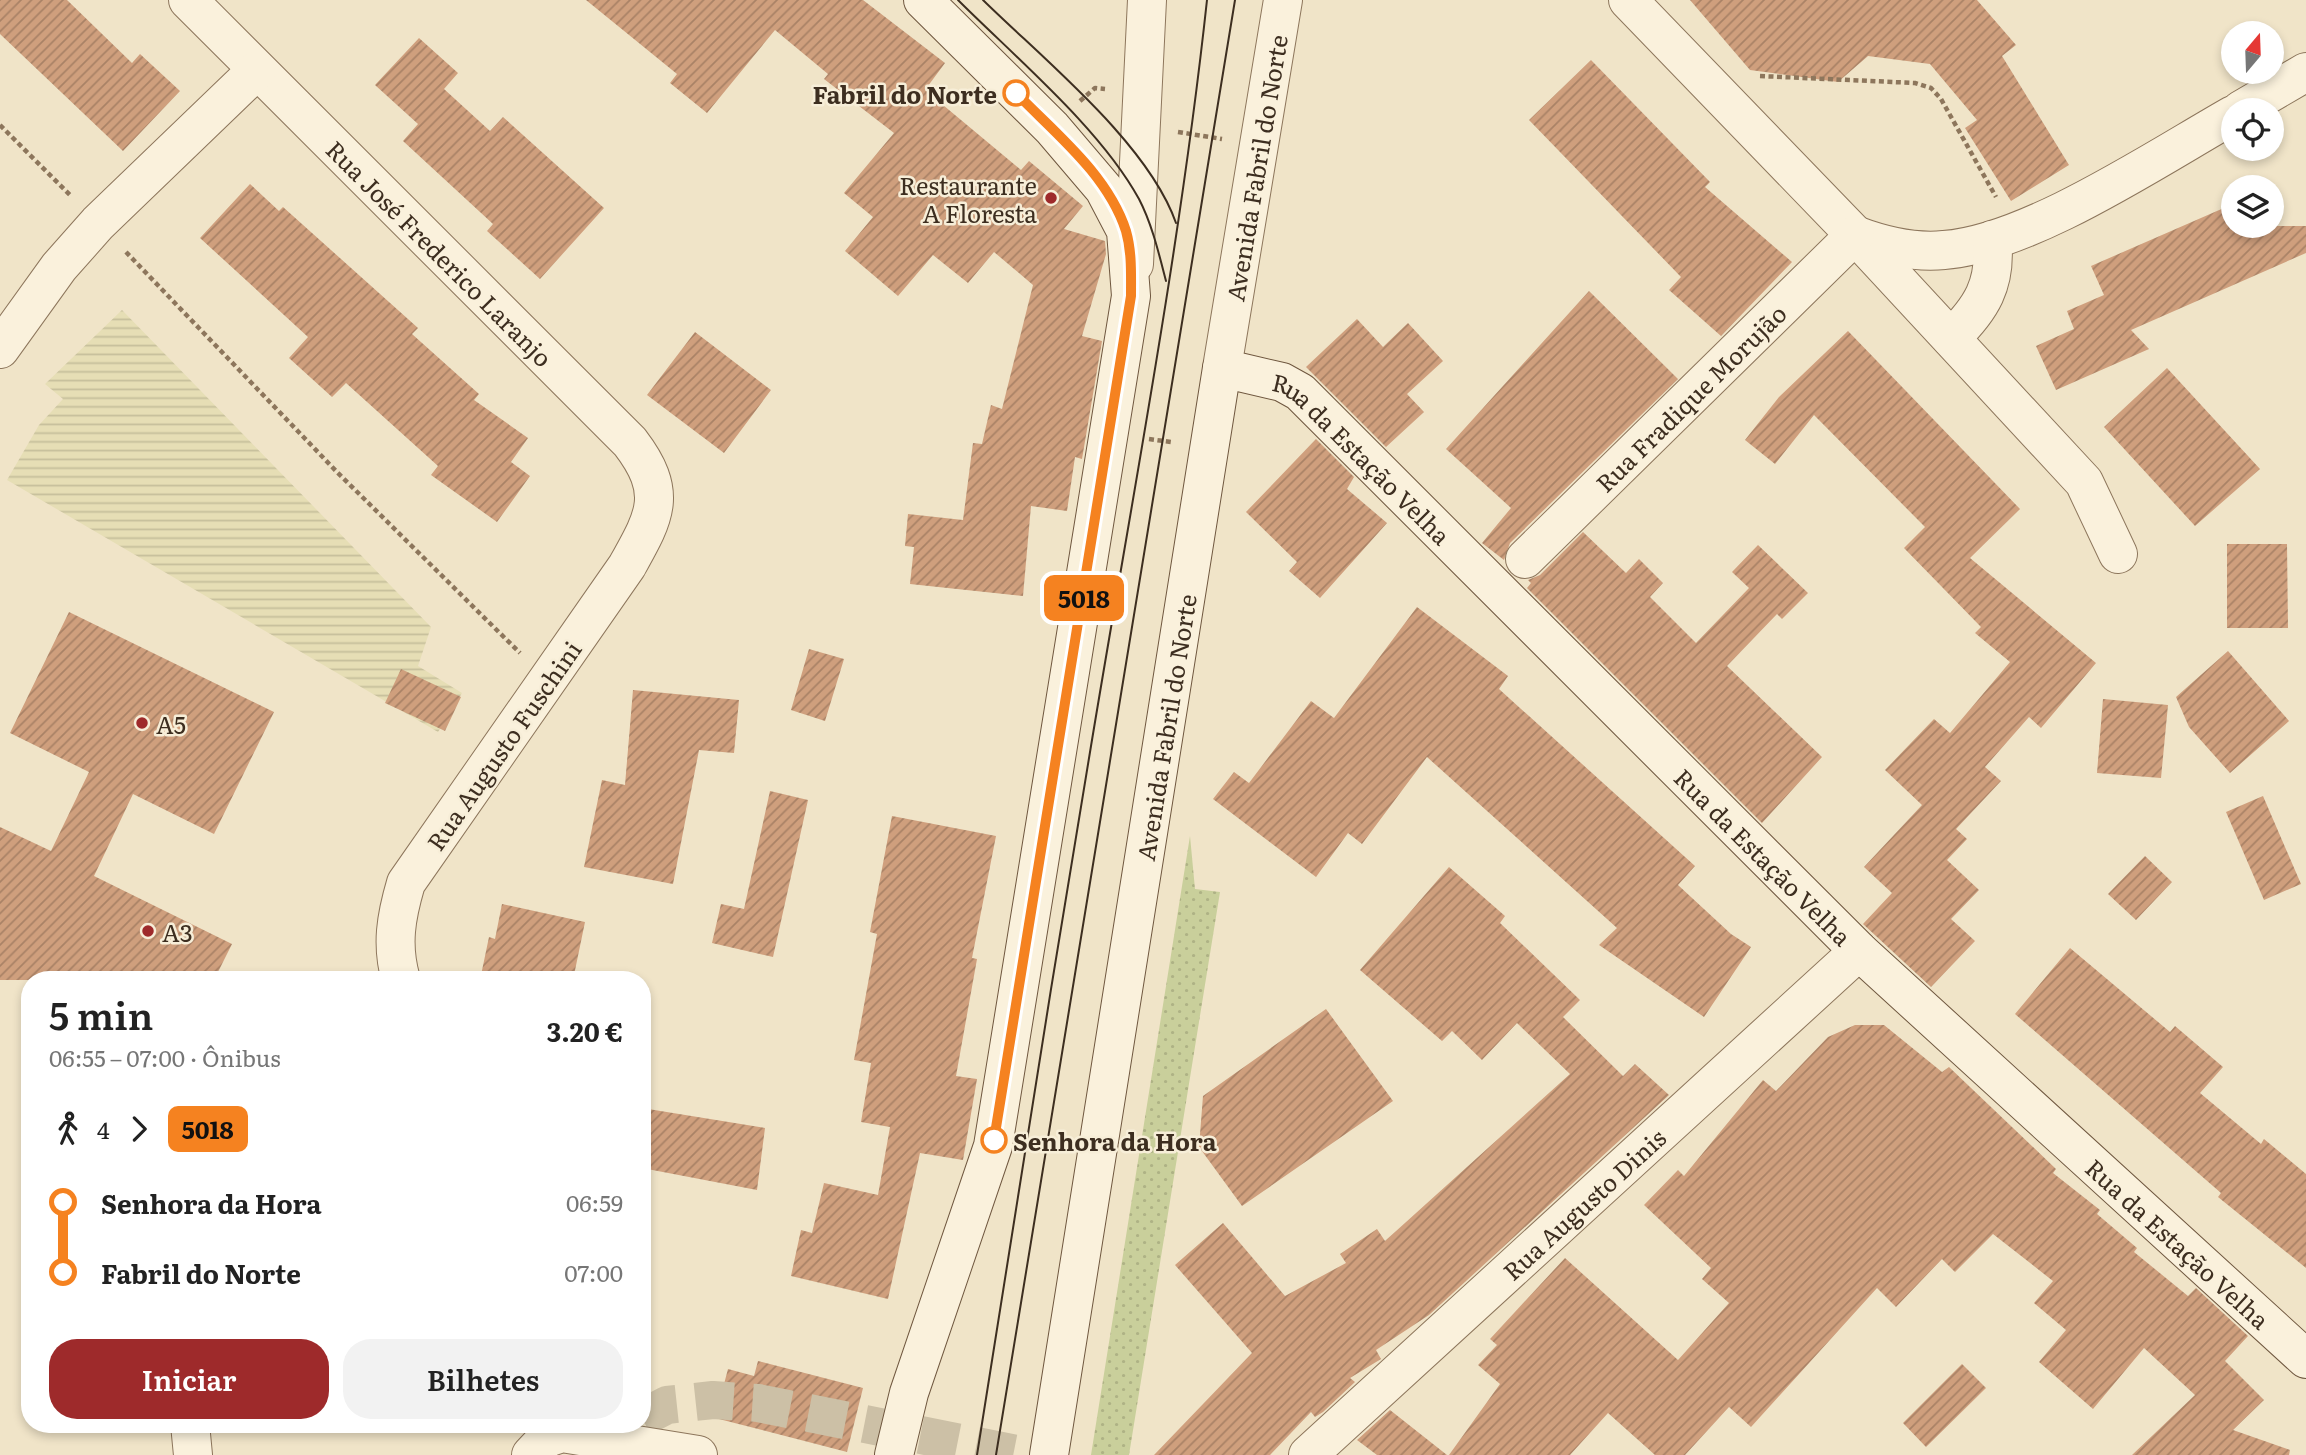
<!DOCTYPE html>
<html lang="pt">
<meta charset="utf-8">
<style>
:root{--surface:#fff;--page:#f2f2f2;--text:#222;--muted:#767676;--accent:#9e2a2b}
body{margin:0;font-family:Literata,serif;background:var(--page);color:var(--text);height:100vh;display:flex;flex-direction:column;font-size:26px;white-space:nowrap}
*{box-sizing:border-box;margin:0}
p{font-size:23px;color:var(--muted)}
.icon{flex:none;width:38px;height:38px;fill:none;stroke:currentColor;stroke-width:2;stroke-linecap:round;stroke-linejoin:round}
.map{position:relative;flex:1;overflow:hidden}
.sheet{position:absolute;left:21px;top:971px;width:630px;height:462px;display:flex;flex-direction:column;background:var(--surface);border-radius:28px;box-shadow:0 4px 10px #0003}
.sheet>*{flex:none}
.badge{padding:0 14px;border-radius:10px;font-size:24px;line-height:46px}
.needle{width:46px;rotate:19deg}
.tools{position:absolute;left:2221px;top:21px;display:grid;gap:14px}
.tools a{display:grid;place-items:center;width:63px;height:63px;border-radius:50%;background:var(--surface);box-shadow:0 4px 10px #0003;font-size:35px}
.map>.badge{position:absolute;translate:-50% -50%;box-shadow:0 0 0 4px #fff}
.legs{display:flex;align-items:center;gap:10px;height:77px;padding:0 28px;font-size:23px}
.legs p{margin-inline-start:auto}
.overview{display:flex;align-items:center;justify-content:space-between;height:119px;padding:0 28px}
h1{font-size:38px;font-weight:600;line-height:52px}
.action{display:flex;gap:14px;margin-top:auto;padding:14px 28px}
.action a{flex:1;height:80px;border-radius:28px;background:var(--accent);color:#fff;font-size:28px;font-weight:600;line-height:80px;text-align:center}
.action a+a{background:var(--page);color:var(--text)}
ul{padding:0 28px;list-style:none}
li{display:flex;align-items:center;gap:24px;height:70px;font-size:26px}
li i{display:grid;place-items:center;width:10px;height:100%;margin:0 9px;background:currentColor}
li i::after{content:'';width:18px;height:18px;margin:-9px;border:5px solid;border-radius:50%;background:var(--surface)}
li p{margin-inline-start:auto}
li:first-child i{background:linear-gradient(#0000 50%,currentColor 0)}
li:last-child i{background:linear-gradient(currentColor 50%,#0000 0)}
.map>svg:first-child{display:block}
.farmland{fill:url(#farmland-rules)}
.grass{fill:url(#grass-dots)}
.building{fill:url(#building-hatch)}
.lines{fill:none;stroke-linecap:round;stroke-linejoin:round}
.secondary-tunnel{stroke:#ccc0a6;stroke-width:38;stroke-dasharray:38 19;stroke-linecap:butt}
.street-casing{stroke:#8d765c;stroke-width:40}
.secondary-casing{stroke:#6f573f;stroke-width:40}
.path{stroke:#8d765c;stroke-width:4.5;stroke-dasharray:5 3.5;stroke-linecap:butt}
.street{stroke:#faf1dc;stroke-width:38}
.secondary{stroke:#faf1dc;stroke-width:38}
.tram{stroke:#3d2e20;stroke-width:2}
.line-1-casing{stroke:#fff;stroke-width:16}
.line-1{stroke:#f58220;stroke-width:10}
.stop-1-dot{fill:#fff;stroke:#f58220;stroke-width:3.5}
.poi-dot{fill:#9e2a2b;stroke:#f7eed8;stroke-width:2.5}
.labels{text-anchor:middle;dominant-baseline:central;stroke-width:5;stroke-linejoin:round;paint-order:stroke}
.stop-label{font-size:24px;font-weight:bold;fill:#3d2e20;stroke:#f7eed8;text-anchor:end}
.street-label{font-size:24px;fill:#3d2e20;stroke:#f7eed8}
.poi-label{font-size:24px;fill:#3d2e20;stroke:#f7eed8;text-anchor:start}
</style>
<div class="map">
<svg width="2306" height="1455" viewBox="0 0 2306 1455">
<defs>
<pattern id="farmland-rules" width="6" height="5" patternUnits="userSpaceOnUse" patternTransform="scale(1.75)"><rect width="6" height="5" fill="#e6deb5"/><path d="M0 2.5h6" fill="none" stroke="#c6bf9b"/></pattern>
<pattern id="grass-dots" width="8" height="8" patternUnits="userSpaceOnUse" patternTransform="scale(1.75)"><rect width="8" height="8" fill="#c9cf9b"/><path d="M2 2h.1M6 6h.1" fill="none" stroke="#aeb285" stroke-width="1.8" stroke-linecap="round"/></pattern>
<pattern id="building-hatch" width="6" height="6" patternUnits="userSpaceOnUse" patternTransform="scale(1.75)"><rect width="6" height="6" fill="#cf9f7d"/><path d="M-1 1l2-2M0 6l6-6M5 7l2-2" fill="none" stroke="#a98266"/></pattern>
</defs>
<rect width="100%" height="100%" fill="#f0e4c8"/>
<path class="farmland" d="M122,310L431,627L418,666L462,693L438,732L7,480L39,425L63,399L45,384Z"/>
<path class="grass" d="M1190,836L1195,889L1220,892L1129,1455H1091Z"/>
<path class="building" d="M0,0H67L132,63L140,54L180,91L123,151L0,34Z
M586,0H863L945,63L925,90L1021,170L1029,161L1083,206L1064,229L1105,241L1106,254L1082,336L1102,341L1082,459L1075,457L1067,511L1031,506L1023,596L910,584L914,547L905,546L908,514L963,520L973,443L982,444L991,405L1002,409L1033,285L994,252L968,283L933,255L898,296L845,251L873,217L844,193L894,133L824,79L828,74L775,30L707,113L670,83L677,74Z
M1690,0H1977L2016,45L2002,56L2069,165L2011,201L1965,128L1977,120L1930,64L1868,56L1838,82L1750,70Z
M419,38L458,73L444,89L490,131L503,117L604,208L540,279L487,231L493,224L403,141L418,124L375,85Z
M1591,60L1710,182L1705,187L1792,262L1721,336L1669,290L1681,277L1529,120Z
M250,184L279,211L283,207L418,328L412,334L479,394L474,400L528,438L511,462L530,476L497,522L431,475L438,466L346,383L332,397L289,358L308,337L200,238Z
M2233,204V226H2306V253L2131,330L2149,349L2056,390L2036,346L2074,329L2067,311L2104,295L2091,266Z
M1589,291L1678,379L1510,543L1504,560L1482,543L1511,508L1446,449Z
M1357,319L1383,347L1408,323L1443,361L1407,394L1424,412L1386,447L1306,367Z
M1848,331L2020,509L1970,558L2096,663L2041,728L2029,717L1985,767L2001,781L1956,829L1967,839L1947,860L1979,890L1951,919L1975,941L1931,987L1863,924L1892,893L1864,867L1922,805L1885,770L1934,719L1950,733L2010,662L1975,633L1981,627L1904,548L1925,527L1814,415L1775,464L1745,440L1779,397Z
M695,332L771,390L724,453L647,395Z
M2167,368L2260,469L2195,526L2104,427Z
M1316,439L1354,477L1347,489L1387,523L1320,598L1289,571L1297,562L1246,512Z
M1583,532L1626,573L1639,559L1663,583L1650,597L1696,643L1749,588L1732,572L1758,545L1808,593L1782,619L1777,614L1727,666L1822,757L1762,823L1527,588L1531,583L1528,580L1540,575Z
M2227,544H2287L2288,628H2227Z
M1417,607L1508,676L1499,689L1695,866L1678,885L1731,934L1751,947L1704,1017L1599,945L1617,928L1427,757L1362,844L1348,833L1316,877L1213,799L1234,772L1249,783L1311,701L1334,718Z
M69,612L274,712L214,834L133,794L94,876L232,944L214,980H0V827L51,851L89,772L10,733Z
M809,649L844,659L825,721L791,710Z
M2228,651L2289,721L2230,773L2189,727L2176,697Z
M401,669L461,697L445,731L385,703Z
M633,690L739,700L734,753L699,750L673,884L584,867L602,780L625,785Z
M2103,699L2168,705L2161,778L2097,773Z
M770,791L808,800L773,957L712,943L721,904L744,909Z
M2263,796L2301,884L2264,900L2226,812Z
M892,816L996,836L972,958L977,959L956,1076L977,1079L963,1160L920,1153L888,1299L791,1276L801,1230L812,1233L824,1183L878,1195L890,1127L861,1122L871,1063L854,1060L877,934L870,932Z
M2145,856L2172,882L2136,920L2108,894Z
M1449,867L1505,916L1500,923L1580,1000L1563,1017L1623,1076L1635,1064L1669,1095L1429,1315L1376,1350L1381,1359L1350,1378L1355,1382L1323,1412L1315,1417L1311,1412L1270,1455H1154L1252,1353L1175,1265L1223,1223L1285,1296L1346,1263L1340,1254L1377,1229L1385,1241L1570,1074L1517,1023L1482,1060L1452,1031L1442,1041L1360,970Z
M502,904L585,922L573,980H480L489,937L495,939Z
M2070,948L2170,1032L2175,1026L2223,1067L2200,1093L2261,1144L2264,1139L2306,1174V1268L2218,1197L2221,1193L2015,1014Z
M1326,1009L1393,1101L1242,1206L1199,1147L1203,1096Z
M1855,1025H1884L1942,1072L1949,1067L2056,1169L2053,1173L2100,1210L2097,1214L2137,1248L2134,1252L2188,1296L2196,1288L2248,1336L2225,1361L2264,1400L2233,1430L2290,1450L2289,1455H2132L2195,1395L2144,1348L2093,1409L2039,1362L2066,1330L2034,1303L2053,1281L1993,1234L1955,1272L1942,1259L1896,1307L1877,1288L1751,1427L1729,1407L1685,1455H1655L1608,1413L1570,1455H1449L1500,1384L1478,1365L1497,1345L1490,1339L1565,1258L1678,1360L1729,1303L1702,1279L1711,1268L1644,1205L1678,1170L1684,1176L1763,1080L1776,1091L1828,1037Z
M642,1108L765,1128L757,1190L642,1168Z
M758,1361L863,1388L847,1452L715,1418L728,1369L754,1376Z
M1962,1364L1986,1388L1926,1447L1903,1423Z
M1390,1410L1447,1455H1377L1357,1440Z"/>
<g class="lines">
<path class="secondary-tunnel" d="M642,1418L667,1405L713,1400L758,1403L1022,1455"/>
<g class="street-casing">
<g id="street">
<path id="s1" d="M188,0L630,442C669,493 655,516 627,566L406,883C396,917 391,945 401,980"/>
<path d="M1628,0L1855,235L2084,482L2118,554"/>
<path d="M2241,110L2306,72"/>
<path d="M1855,235C1884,246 1913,253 1944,250C2029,244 2157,158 2233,115"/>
<path d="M1134,264L1147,0"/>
<path d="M1951,338C1981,309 1997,284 1992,240"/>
<path d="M0,349L59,267L98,223L256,71"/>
<path id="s2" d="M1222,368L1283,0"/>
<path id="s3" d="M1525,559L1855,235"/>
<path d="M190,1424L193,1455"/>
<path d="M531,1455L547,1438L562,1433L698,1455"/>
<path id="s4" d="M1308,1455L1859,951"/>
</g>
</g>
<g class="secondary-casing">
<g id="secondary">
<path d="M894,1455L909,1393L993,1146L1131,296L1126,231L1104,189L1052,128L923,0"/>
<path id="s5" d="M1049,1455L1222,368L1282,382L1300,392L1859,951L2306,1359"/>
</g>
</g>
<path class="path" d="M1760,76L1915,83L1931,88L1941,99L1996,197
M1080,101L1095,88L1105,89
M0,125L71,196
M1178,132L1222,139
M126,252L337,472L520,653
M1149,439L1171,442"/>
<use href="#street" class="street"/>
<use href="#secondary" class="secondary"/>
<path class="tram" d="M958,0C1016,58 1100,128 1139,199C1152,224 1159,254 1166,281
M983,0C1044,60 1148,143 1176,223
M977,1455C1015,1219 1051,982 1091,746C1132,498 1180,250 1207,0
M996,1455L1235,0"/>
</g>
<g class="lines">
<g class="line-1-casing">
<path id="line-1" d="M994,1140L1131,296C1131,274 1132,252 1126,231C1108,175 1056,134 1016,93"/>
</g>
<use href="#line-1" class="line-1"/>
</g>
<g class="stop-1-dot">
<circle cx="1016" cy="93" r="12"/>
<circle cx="994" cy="1140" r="12"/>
</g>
<g class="poi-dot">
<circle cx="1051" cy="198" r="7"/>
<circle cx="142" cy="723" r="7"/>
<circle cx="148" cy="931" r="7"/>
</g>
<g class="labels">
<g class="stop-label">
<text x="997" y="93">Fabril do Norte</text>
<text x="1013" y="1140" text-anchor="start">Senhora da Hora</text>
</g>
<g class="street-label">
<text stroke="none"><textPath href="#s2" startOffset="203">Avenida Fabril do Norte</textPath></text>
<text stroke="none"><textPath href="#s1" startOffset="357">Rua José Frederico Laranjo</textPath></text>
<text stroke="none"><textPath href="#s3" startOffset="231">Rua Fradique Morujão</textPath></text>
<text stroke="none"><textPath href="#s5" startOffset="1272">Rua da Estação Velha</textPath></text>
<text stroke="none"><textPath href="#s5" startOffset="737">Avenida Fabril do Norte</textPath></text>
<text transform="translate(503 745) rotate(-55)">Rua Augusto Fuschini</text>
<text stroke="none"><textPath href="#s5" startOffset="1839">Rua da Estação Velha</textPath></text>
<text stroke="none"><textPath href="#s4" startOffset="373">Rua Augusto Dinis</textPath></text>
<text stroke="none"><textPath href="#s5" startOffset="2406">Rua da Estação Velha</textPath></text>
</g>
<g class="poi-label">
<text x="1037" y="184" text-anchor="end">Restaurante<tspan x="1037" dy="28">A Floresta</tspan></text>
<text x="156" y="723">A5</text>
<text x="162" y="931">A3</text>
</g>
</g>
</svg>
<div class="tools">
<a><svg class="needle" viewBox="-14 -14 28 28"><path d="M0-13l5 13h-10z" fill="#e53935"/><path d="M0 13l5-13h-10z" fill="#767676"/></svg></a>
<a><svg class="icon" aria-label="locate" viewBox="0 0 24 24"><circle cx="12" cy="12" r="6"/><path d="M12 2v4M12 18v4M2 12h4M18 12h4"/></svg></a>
<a><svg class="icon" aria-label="layers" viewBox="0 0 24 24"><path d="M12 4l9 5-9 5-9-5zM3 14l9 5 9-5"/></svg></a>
</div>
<b class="badge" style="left:1084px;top:598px;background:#f58220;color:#111">5018</b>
<section class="sheet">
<div class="overview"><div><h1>5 min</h1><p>06:55 – 07:00 · Ônibus</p></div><b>3.20 €</b></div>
<div class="legs"><svg class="icon" aria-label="walk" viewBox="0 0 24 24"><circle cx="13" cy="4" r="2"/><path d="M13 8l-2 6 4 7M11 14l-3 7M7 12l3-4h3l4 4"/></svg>4<svg class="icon" aria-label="forward" viewBox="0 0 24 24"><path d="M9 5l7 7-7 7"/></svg><b class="badge" style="background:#f58220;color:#111">5018</b></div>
<ul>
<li><i style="color:#f58220"></i><b>Senhora da Hora</b><p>06:59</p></li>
<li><i style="color:#f58220"></i><b>Fabril do Norte</b><p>07:00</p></li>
</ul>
<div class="action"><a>Iniciar</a><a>Bilhetes</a></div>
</section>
</div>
